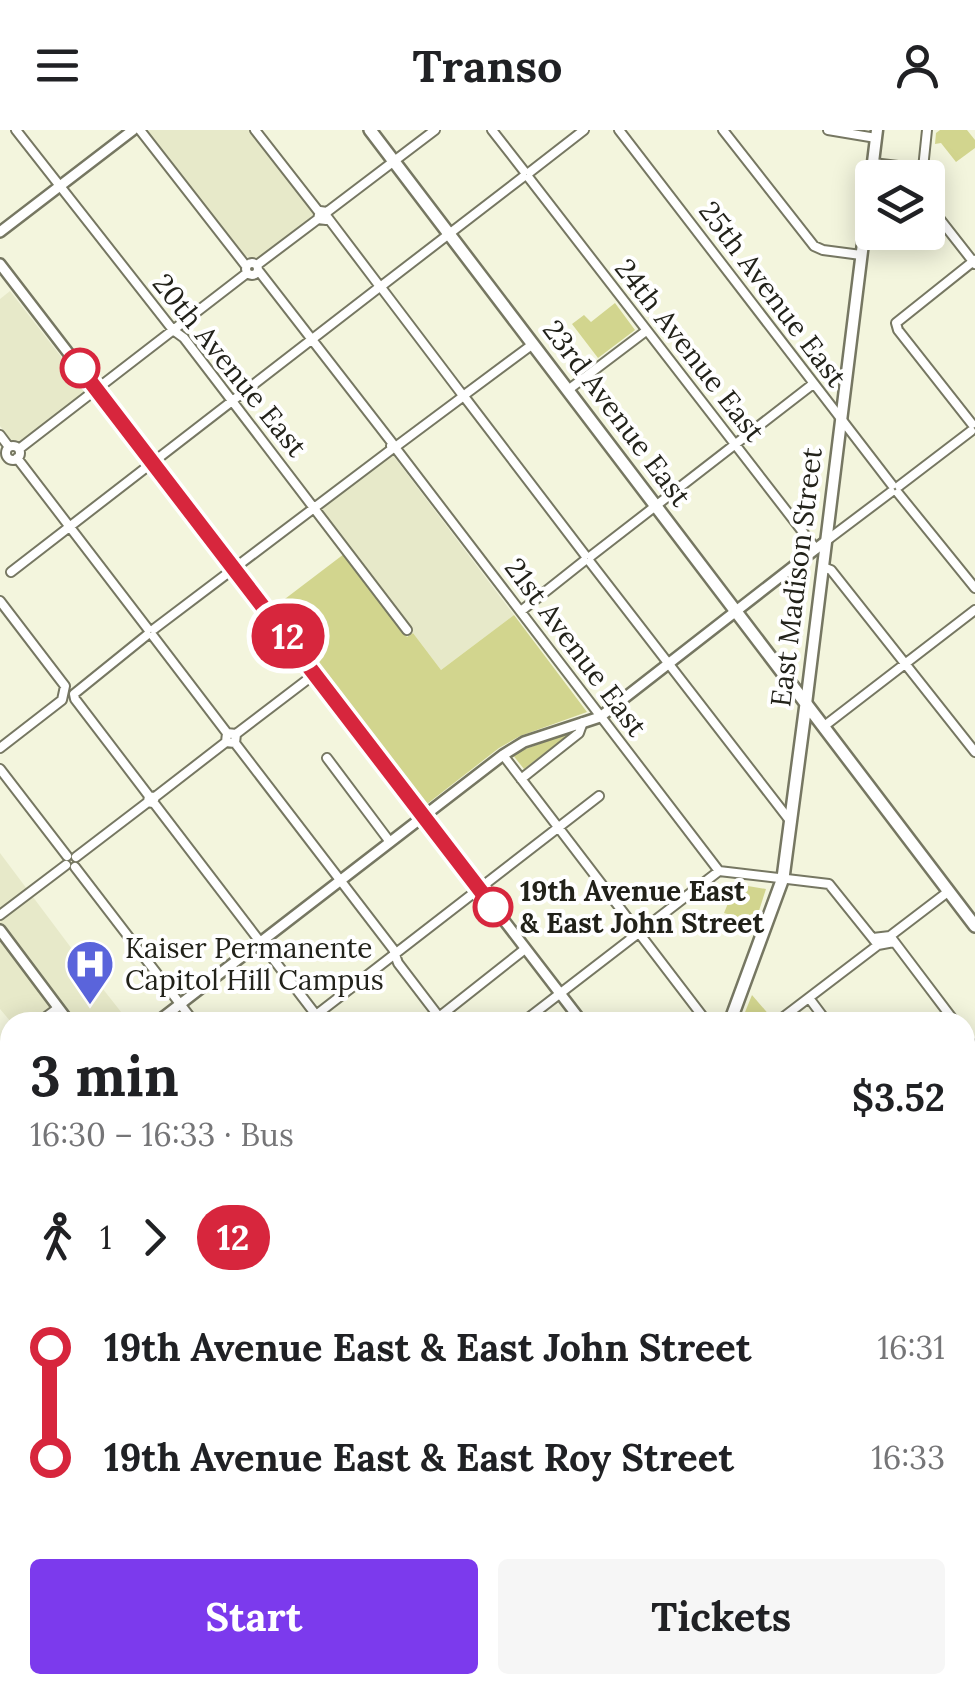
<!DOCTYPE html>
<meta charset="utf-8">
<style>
:root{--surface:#fff;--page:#f6f6f6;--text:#202124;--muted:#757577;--accent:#7c3aed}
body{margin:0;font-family:Lora,serif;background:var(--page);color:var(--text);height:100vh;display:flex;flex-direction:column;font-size:38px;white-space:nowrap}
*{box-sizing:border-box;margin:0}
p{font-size:32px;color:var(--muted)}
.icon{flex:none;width:55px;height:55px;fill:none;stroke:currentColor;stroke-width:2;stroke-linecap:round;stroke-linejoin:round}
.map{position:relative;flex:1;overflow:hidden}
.side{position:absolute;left:0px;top:882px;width:975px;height:682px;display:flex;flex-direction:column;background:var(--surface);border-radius:30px 30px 0 0;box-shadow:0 5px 25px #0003}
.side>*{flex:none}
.badge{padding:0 20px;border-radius:32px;font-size:35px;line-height:65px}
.fabs{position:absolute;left:855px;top:30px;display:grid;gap:20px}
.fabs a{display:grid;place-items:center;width:90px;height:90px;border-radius:10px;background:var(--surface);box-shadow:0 5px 25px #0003;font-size:50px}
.map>.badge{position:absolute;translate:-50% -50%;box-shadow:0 0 0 5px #fff}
.legs{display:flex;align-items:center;gap:15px;height:110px;padding:0 30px;font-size:32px}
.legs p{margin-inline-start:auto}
.summary{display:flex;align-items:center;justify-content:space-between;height:170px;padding:0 30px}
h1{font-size:55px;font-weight:700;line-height:75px}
.cta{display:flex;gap:20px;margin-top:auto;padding:20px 30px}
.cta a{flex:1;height:115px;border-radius:10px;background:var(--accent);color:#fff;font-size:40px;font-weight:700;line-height:115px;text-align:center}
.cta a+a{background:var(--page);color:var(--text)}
ul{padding:0 30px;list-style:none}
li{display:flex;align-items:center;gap:35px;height:110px;font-size:38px}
li i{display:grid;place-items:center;width:15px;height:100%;margin:0 12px;background:currentColor}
li i::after{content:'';width:25px;height:25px;margin:-12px;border:8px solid;border-radius:50%;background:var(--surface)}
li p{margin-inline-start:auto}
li:first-child i{background:linear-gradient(#0000 50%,currentColor 0)}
li:last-child i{background:linear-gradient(currentColor 50%,#0000 0)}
header{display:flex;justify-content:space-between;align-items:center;height:130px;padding:0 30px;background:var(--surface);font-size:45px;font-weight:700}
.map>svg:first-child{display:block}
.built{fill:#e7e9c9}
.green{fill:#d2d58e}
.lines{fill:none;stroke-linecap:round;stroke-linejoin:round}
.minor-casing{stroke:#767762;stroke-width:12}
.tertiary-casing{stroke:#767762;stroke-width:14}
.secondary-casing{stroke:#767762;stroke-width:15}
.primary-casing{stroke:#767762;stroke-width:16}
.minor{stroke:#fff;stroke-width:8}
.tertiary{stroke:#fff;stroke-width:9}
.secondary{stroke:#fff;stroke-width:10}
.primary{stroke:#fff;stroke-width:11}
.line-1-casing{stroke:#fff;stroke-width:22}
.line-1{stroke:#d7263d;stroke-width:15}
.stop-1-dot{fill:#fff;stroke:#d7263d;stroke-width:5}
.labels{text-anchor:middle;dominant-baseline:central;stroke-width:8;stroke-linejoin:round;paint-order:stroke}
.street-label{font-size:28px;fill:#22221a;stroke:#fff}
.stop-label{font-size:28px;font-weight:bold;fill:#22221a;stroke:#fff;text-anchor:start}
.poi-label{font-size:28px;fill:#22221a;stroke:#fff;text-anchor:start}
</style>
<header><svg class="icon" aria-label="menu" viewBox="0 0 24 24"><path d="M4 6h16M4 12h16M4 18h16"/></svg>Transo<svg class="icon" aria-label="person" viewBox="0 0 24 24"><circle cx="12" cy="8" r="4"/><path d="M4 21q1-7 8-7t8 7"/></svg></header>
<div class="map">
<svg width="975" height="1563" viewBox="0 0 975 1563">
<rect width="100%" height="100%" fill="#f3f5dd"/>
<path class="built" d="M146,0H251L315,84L257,129L245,126Z
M10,161L87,260L18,313L12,311L0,296V169Z
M392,324L514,485L441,540L319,379Z
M0,723L84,835L129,892H11L0,879Z"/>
<path class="green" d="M940,0H967L975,10V18L956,32L941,13L935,14L936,3Z
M615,173L635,200L598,228L572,194L584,185L591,192Z
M344,424L407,507L413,503L441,540L514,485L587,582L520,606L499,618L427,674L273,478Z
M572,602L524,639L512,624Z
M736,754L766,759L755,793L724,783Z
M752,865L771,887L763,892H741Z
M0,1507L10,1519V1555H39L45,1563H0Z"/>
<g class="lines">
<g class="minor-casing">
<path id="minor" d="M16,0L173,200L184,208L407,500
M140,0L246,136
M255,0L319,82
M492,0L524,41
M619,0L892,355
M723,0L814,116L823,120L861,125
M828,0L876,8
M873,33L923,39
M530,42L584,0
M529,48L816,419
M922,48L927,0
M928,74L975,134
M327,82L326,90L318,89L320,81L327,82L435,0
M328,88L378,154
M246 139a6 6 0 1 1 12 0a6 6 0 1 1-12 0Z
M257,135L318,89
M258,140L393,314
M384,154L523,47
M383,160L461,263
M568,260L646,201
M467,263L533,214
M466,269L585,425
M972,294L898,200L896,193L975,130
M0,305L9,317
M391,316L398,315L461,268
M6 323a7 7 0 1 1 14 0a7 7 0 1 1-14 0Z
M19,319L247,143
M397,320L719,741
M17,328L148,499
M899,356L971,301
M898,363L975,458
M826,411L891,362
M591,426L813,254
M590,432L791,692
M823,437L831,440L975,622
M11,442L377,159
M0,471L65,556L62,570L0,618
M521,481L584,431
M154,499L392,319
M147,505L74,564L75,569L149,666
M153,506L227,603
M823,597L975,480
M236,604L235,613L226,612L227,603L236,604L316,543
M235,613L393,819L398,833L443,892
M503,625L707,892
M327,628L390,712
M0,639L67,726
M521,649L579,603L583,592
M155,667L153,673L148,672L149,666L155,667L226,612
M154,673L313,881L317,892
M76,727L148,672
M75,737L194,892
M0,785L66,735
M890,806L955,892
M873,808L890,806L949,761
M809,868L827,892
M439,887L525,819
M39,892L58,878
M307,892L599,666
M523,892L719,741L829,754L878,815
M777,892L878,815L894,812
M965,906L975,919
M0,923L10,916
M0,1009L10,1021
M965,1009L975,1001
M965,1072L975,1085
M0,1170L10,1182
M965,1239L975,1252
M0,1262L10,1254
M965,1399L975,1412
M0,1431L10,1423
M0,1489L10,1502
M965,1549L975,1541
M53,1555L59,1563
M308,1555L314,1563
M577,1555L584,1563
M830,1555L836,1563
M953,1555L957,1559L960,1555"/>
</g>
<g class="tertiary-casing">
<path id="tertiary" d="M0,102L133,0
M0,134L582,892
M0,800L69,892
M157,892L503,625L524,612L600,587L826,411
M0,1093L10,1085
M0,1329L10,1341
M181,1555L187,1563
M435,1555L442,1563"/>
</g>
<g class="secondary-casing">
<path id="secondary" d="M806,574L877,0
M965,1352L975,1344
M260,1563L270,1555
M694,1563L705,1555"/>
</g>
<g class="primary-casing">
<path id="primary" d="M370,0L975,796
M730,892L783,748L806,574
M462,1563L472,1555
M482,1563L485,1555"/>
</g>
<use href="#minor" class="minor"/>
<use href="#tertiary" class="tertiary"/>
<use href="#secondary" class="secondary"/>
<use href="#primary" class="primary"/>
</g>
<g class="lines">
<g class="line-1-casing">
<path id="line-1" d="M80,238L493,777"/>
</g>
<use href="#line-1" class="line-1"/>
</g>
<defs>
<g id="hospital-pin" transform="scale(2.5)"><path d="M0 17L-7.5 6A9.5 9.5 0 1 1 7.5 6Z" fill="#5a64db" stroke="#fff"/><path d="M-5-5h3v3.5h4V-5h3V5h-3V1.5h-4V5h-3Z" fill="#fff"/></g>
</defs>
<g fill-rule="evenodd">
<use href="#hospital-pin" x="90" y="834"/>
</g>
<g class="stop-1-dot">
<circle cx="80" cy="238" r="18"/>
<circle cx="493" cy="777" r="18"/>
</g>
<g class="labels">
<g class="street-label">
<text transform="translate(773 164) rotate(53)">25th Avenue East</text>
<text transform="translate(690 220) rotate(52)">24th Avenue East</text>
<text transform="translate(230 235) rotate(51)">20th Avenue East</text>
<text transform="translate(617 283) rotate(53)">23rd Avenue East</text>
<text transform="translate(796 447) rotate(-83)">East Madison Street</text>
<text transform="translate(576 517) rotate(53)">21st Avenue East</text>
</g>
<g class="stop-label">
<text x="520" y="761">19th Avenue East<tspan x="520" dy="32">&amp; East John Street</tspan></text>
</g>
<g class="poi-label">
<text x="125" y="818">Kaiser Permanente<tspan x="125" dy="32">Capitol Hill Campus</tspan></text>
</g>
</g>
</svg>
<div class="fabs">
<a><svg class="icon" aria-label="layers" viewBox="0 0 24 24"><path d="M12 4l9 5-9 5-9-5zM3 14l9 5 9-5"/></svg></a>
</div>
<b class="badge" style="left:288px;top:506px;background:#d7263d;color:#fff">12</b>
<section class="side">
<div class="summary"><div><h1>3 min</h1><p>16:30 – 16:33 · Bus</p></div><b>$3.52</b></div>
<div class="legs"><svg class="icon" aria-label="walk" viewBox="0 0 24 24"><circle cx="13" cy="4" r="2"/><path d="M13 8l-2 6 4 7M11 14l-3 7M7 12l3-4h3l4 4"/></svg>1<svg class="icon" aria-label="forward" viewBox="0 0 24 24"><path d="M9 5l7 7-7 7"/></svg><b class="badge" style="background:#d7263d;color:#fff">12</b></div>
<ul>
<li><i style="color:#d7263d"></i><b>19th Avenue East &amp; East John Street</b><p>16:31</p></li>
<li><i style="color:#d7263d"></i><b>19th Avenue East &amp; East Roy Street</b><p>16:33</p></li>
</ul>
<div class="cta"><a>Start</a><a>Tickets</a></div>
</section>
</div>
